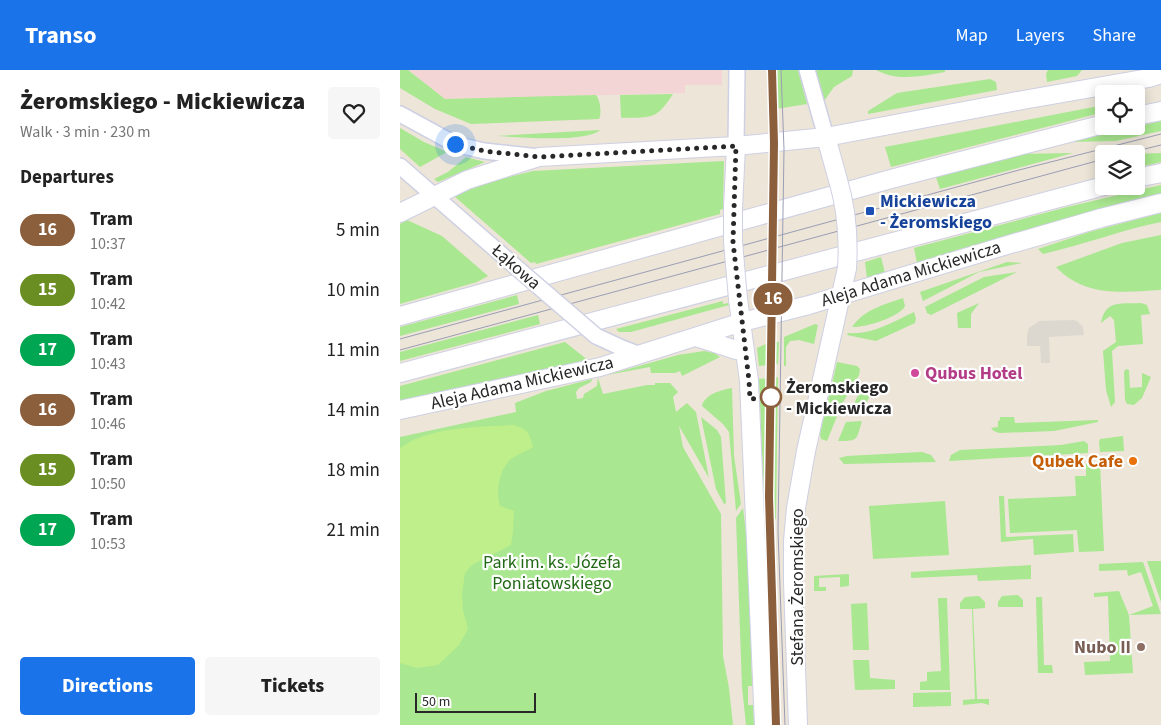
<!DOCTYPE html>
<meta charset="utf-8">
<style>
:root{--surface:#fff;--page:#f6f6f6;--text:#222;--muted:#767676;--accent:#1a73e8}
body{margin:0;font-family:"Source Sans 3",sans-serif;background:var(--page);color:var(--text);height:100vh;display:flex;flex-direction:column;font-size:19px;white-space:nowrap}
*{box-sizing:border-box;margin:0}
p{font-size:16px;color:var(--muted)}
.icon{flex:none;width:28px;height:28px;fill:none;stroke:currentColor;stroke-width:2;stroke-linecap:round;stroke-linejoin:round}
.map{position:relative;flex:1;overflow:hidden}
.drawer{display:flex;flex-direction:column;background:var(--surface);width:400px}
.drawer>*{flex:none}
.badge{padding:0 10px;border-radius:16px;font-size:18px;line-height:32px}
.tools{position:absolute;left:695px;top:15px;display:grid;gap:10px}
.tools a{display:grid;place-items:center;width:50px;height:50px;border-radius:5px;background:var(--surface);box-shadow:0 2px 12px #0003;font-size:25px}
.scale{position:absolute;left:15px;bottom:12px;width:121px;box-sizing:border-box;padding-left:5px;border:2px solid #282828;border-top:0;font-size:14px;line-height:18px;white-space:nowrap;color:#282828;-webkit-text-stroke:4px #fff;paint-order:stroke}
.you{position:absolute;width:25px;height:25px;margin:-12px;border:4px solid #fff;border-radius:50%;background:#1a73e8;box-shadow:0 0 0 8px #1a73e833}
.map>.badge{position:absolute;translate:-50% -50%;box-shadow:0 0 0 2px #fff}
h2{padding:0 20px;font-size:19px;line-height:45px}
.round{display:grid;place-items:center;flex:none;width:52px;height:52px;border-radius:5px;background:var(--page)}
.overview{display:flex;align-items:center;justify-content:space-between;height:85px;padding:0 20px}
h1{font-size:24px;font-weight:800;line-height:38px}
.action{display:flex;gap:10px;margin-top:auto;padding:10px 20px}
.action a{flex:1;height:58px;border-radius:5px;background:var(--accent);color:#fff;font-size:20px;font-weight:800;line-height:58px;text-align:center}
.action a+a{background:var(--page);color:var(--text)}
ul{padding:0;list-style:none}
li{display:flex;align-items:center;gap:15px;height:60px;padding:0 20px}
li div{flex:1}
li b{display:block;font-size:19px}
li em{font-style:normal}
li .badge{min-width:55px;font-weight:700;text-align:center}
header{display:flex;align-items:center;gap:30px;box-sizing:border-box;height:70px;padding:0 25px;background:var(--accent);color:#fff}
header strong{font-size:24px}
nav{display:flex;gap:28px;margin-inline-start:auto;font-size:18px}
main{display:flex;flex:1;min-height:0}
.map>svg:first-child{display:block}
.medical{fill:#f4d5d5}
.green{fill:#a9e790}
.pitch{fill:#bfef8b}
.plaza{fill:#dcd8d0}
.lines{fill:none;stroke-linecap:round;stroke-linejoin:round}
.tertiary-casing{stroke:#ced0e3;stroke-width:18}
.secondary-casing{stroke:#ced0e3;stroke-width:20}
.tertiary{stroke:#fff;stroke-width:15}
.secondary{stroke:#fff;stroke-width:18}
.tram{stroke:#9b9db4;stroke-width:1}
.tertiary-bridge-casing{stroke:#ced0e3;stroke-width:18;stroke-linecap:butt}
.secondary-bridge-casing{stroke:#ced0e3;stroke-width:20;stroke-linecap:butt}
.tertiary-bridge{stroke:#fff;stroke-width:15}
.secondary-bridge{stroke:#fff;stroke-width:18}
.line-casing{stroke:#fff;stroke-width:11}
.line{stroke:#8b5e3c;stroke-width:8}
.walk{stroke:#282828;stroke-width:5;stroke-dasharray:0 9}
.transit-dot{fill:#1a4fb4;stroke:#fff;stroke-width:2}
.hotel-dot{fill:#d1479c;stroke:#fff;stroke-width:2}
.stop-dot{fill:#fff;stroke:#8b5e3c;stroke-width:2.5}
.food-dot{fill:#e8710a;stroke:#fff;stroke-width:2}
.education-dot{fill:#8d6e63;stroke:#fff;stroke-width:2}
.labels{text-anchor:middle;dominant-baseline:central;stroke-width:4.5;stroke-linejoin:round;paint-order:stroke}
.transit-label{font-size:18px;font-weight:bold;fill:#164399;stroke:#fff;text-anchor:start}
.street-label{font-size:18px;fill:#282828;stroke:#fff}
.hotel-label{font-size:18px;font-weight:bold;fill:#b23c85;stroke:#fff;text-anchor:start}
.stop-label{font-size:18px;font-weight:bold;fill:#282828;stroke:#fff;text-anchor:start}
.food-label{font-size:18px;font-weight:bold;fill:#c56008;stroke:#fff;text-anchor:end}
.park-label{font-size:18px;fill:#216915;stroke:#fff}
.education-label{font-size:18px;font-weight:bold;fill:#785e54;stroke:#fff;text-anchor:end}
</style>
<header>
<strong>Transo</strong>
<nav><a>Map</a><a>Layers</a><a>Share</a></nav>
</header>
<main>
<section class="drawer">
<div class="overview"><div><h1>Żeromskiego - Mickiewicza</h1><p>Walk · 3 min · 230 m</p></div><a class="round"><svg class="icon" aria-label="heart" viewBox="0 0 24 24"><path d="M12 20l-8-8c-3-5 5-10 8-4 3-6 11-1 8 4z"/></svg></a></div>
<h2>Departures</h2>
<ul>
<li><span class="badge" style="background:#8b5e3c;color:#fff">16</span><div><b>Tram</b><p>10:37</p></div><em>5 min</em></li>
<li><span class="badge" style="background:#6b8e23;color:#fff">15</span><div><b>Tram</b><p>10:42</p></div><em>10 min</em></li>
<li><span class="badge" style="background:#00a651;color:#fff">17</span><div><b>Tram</b><p>10:43</p></div><em>11 min</em></li>
<li><span class="badge" style="background:#8b5e3c;color:#fff">16</span><div><b>Tram</b><p>10:46</p></div><em>14 min</em></li>
<li><span class="badge" style="background:#6b8e23;color:#fff">15</span><div><b>Tram</b><p>10:50</p></div><em>18 min</em></li>
<li><span class="badge" style="background:#00a651;color:#fff">17</span><div><b>Tram</b><p>10:53</p></div><em>21 min</em></li>
</ul>
<div class="action"><a>Directions</a><a>Tickets</a></div>
</section>
<div class="map">
<svg width="761" height="655" viewBox="0 0 761 655">
<rect width="100%" height="100%" fill="#ece5d8"/>
<path class="medical" d="M8,0H322V15H285V23L45,29Z"/>
<path class="green" d="M0,0H8L45,29L196,25C200,30 202,43 199,49L71,54L35,39L0,18Z
M374,0H398L407,34L376,39Z
M416,0H453L452,6L434,17L424,31Z
M476,0H545V2C521,6 498,12 476,0Z
M648,0H682L677,6L647,12L646,4Z
M590,9L596,12L597,20L468,44V41L497,23Z
M273,24C256,50 253,47 222,48L221,47L220,25Z
M704,35V42L491,97L485,77Z
M761,51V61L716,71L670,72Z
M0,58L24,72L47,82L20,97L0,79Z
M200,60C186,73 117,67 96,66Z
M673,83L540,119L536,107L617,84Z
M761,83V92L736,98V84H734Z
M66,87L85,92L38,112L34,109L48,102Z
M324,91L323,139L320,140V144L136,194L135,192L131,193L54,126L89,112L133,101Z
M761,115V125L630,159L517,193L514,178L667,137Z
M761,143V152C721,160 683,175 643,184L638,179L689,162Z
M7,150L42,166L88,206L77,212L0,234V154Z
M761,165V220C722,222 686,228 656,197L722,173Z
M481,187L485,203L467,208L465,192Z
M607,192L622,193L579,202L523,231L520,222Z
M617,202L531,245L527,243L525,237L584,207Z
M117,225L119,234L0,266V257Z
M503,228L505,236C500,247 464,258 452,257C465,239 483,235 503,228Z
M323,231V234L328,233L329,235L231,262H219L216,259Z
M579,233L571,244V258H558L557,243Z
M741,233L747,235L750,244L741,245L743,274L718,276L712,281L715,332L711,337L706,320L703,281L716,272L714,250L710,246L701,253C705,229 722,234 741,233Z
M514,242L516,249L515,253L476,271L447,265L448,263C472,265 493,252 514,242Z
M138,245L140,254L0,291V282Z
M415,254L418,255L414,274L399,270L390,271L386,277V296H384V267Z
M165,272L189,291L0,331V316Z
M370,272H379L378,294L359,296L357,278Z
M304,281L314,283L320,287L282,306L280,301L275,303H251L250,297L207,305L278,285Z
M437,292L457,296L460,299L459,305L442,334L427,371L421,369L420,364Z
M726,299L729,300L730,318L742,317V303L751,307L742,328L734,335L727,334L725,330L724,302Z
M378,307L376,449L371,450L374,308Z
M198,308L203,324L247,315H255V313H270L278,322L273,327L276,342L287,333L296,342L309,408L279,356L283,377L321,444L323,586L329,618L333,655H0V367L116,342L115,333L146,321L192,309L191,312L179,318L176,322L177,329L183,328L184,324L197,316Z
M369,308L368,450L365,452L359,309Z
M332,318L334,386L341,434L336,441L329,362L323,354L302,336C305,324 321,320 332,318Z
M467,319L472,321L461,345H457L452,342V337L461,320Z
M301,347L317,360L321,367L326,433L324,434L316,419Z
M600,347H614L615,353L698,350V352L654,361L599,363L594,361L591,358L598,357V351L600,350Z
M462,351C456,370 459,371 438,371L446,352Z
M723,366L724,381L700,382L699,372L700,369Z
M684,371L688,374V383L549,391L551,385L560,380L661,375Z
M522,382L531,385L536,392L444,394L439,388L447,386Z
M700,393L704,481L679,482L677,460L610,463L608,429L676,426L675,406H686V394Z
M599,426H604L606,467L673,464L674,482L634,485L633,469L601,472Z
M545,431L549,485L473,489L469,436Z
M343,438L348,480L352,616H348V635H353L354,655H346L342,617L336,448Z
M747,491H761V532Z
M743,492L761,544L729,545L733,603L685,605L684,592L710,591L708,526L694,527V523L719,521L729,545L753,536L741,502L728,506L727,500L699,501V494Z
M631,495V509L578,511L577,505L511,508V502Z
M449,504V516L440,517V507L419,508V517H426V521H414V506Z
M618,525L623,530V537H598V532L602,526Z
M579,526L585,532V538L573,539L577,629H589V635L582,633L563,635V630L575,629L572,539H560V533L565,527Z
M636,527H642L644,595H652L653,603H638Z
M538,528H547L550,620H520V612L527,611V602L541,601Z
M467,533L469,580H453L451,534Z
M453,590H469L470,608L495,610V619L455,620Z
M551,622V636L513,637V623Z"/>
<path class="pitch" d="M114,355C128,360 129,362 133,377C127,381 113,386 109,391C98,403 96,422 100,436L114,441L113,461L111,475L72,495L65,503L62,524L63,540L68,559L59,575L38,595L17,598L0,593V378C7,374 13,369 21,367C47,357 86,356 114,355Z"/>
<path class="plaza" d="M673,250L677,251L683,257L684,265L649,267L650,293H641L640,276H627V265L629,258L639,251Z"/>
<g class="lines">
<g class="tertiary-casing">
<path id="tertiary" d="M407,0L426,67
M0,44L55,74L84,81L139,87
M336,76L337,0
M0,96L117,198
M196,266L222,278L240,285"/>
</g>
<g class="secondary-casing">
<path id="secondary" d="M736,46L761,41
M426,67L438,110
M736,108L761,103
M333,138L336,76
M0,143L67,110L139,87L336,76L426,67L623,30L749,8L761,4
M338,229L349,311L364,655
M0,246L491,109L704,54
M296,267L336,280H345
M0,303L704,116
M0,340L200,297L342,252L409,235L604,176L701,148L761,133
M398,655L393,512V471L396,438L406,381L447,198"/>
</g>
<use href="#tertiary" class="tertiary"/>
<use href="#secondary" class="secondary"/>
<path class="tram" d="M371,0L374,73L369,427L376,655
M381,0L384,79L378,461L385,655
M724,84L761,75
M0,269L619,100L761,64
M0,280L704,89"/>
<g class="tertiary-bridge-casing">
<path id="tertiary-bridge" d="M117,198L196,266"/>
</g>
<g class="secondary-bridge-casing">
<path id="secondary-bridge" d="M438,110C447,140 449,167 447,198
M333,138V172L338,229"/>
</g>
<use href="#tertiary-bridge" class="tertiary-bridge"/>
<use href="#secondary-bridge" class="secondary-bridge"/>
</g>
<g class="lines">
<g class="line-casing">
<path id="line" d="M372,0L374,73L369,427L376,655"/>
</g>
<use href="#line" class="line"/>
<path class="walk" d="M55,74L84,81L139,87L336,76L333,172L349,311L350,329L371,327"/>
</g>
<rect class="transit-dot" x="465" y="136" width="10" height="10" rx="2.5"/>
<circle class="hotel-dot" cx="515" cy="303" r="5"/>
<circle class="stop-dot" cx="371" cy="327" r="10"/>
<circle class="food-dot" cx="733" cy="391" r="5"/>
<circle class="education-dot" cx="741" cy="577" r="5"/>
<g class="labels">
<g class="transit-label">
<text x="480" y="131">Mickiewicza<tspan x="480" dy="21">- Żeromskiego</tspan></text>
</g>
<g class="street-label">
<text transform="translate(116 197) rotate(41)">Łąkowa</text>
<text transform="translate(511 204) rotate(-17)">Aleja Adama Mickiewicza</text>
<text transform="translate(122 313) rotate(-13)">Aleja Adama Mickiewicza</text>
<text transform="translate(397 517) rotate(-90)">Stefana Żeromskiego</text>
</g>
<g class="hotel-label">
<text x="525" y="303">Qubus Hotel</text>
</g>
<g class="stop-label">
<text x="386" y="317">Żeromskiego<tspan x="386" dy="21">- Mickiewicza</tspan></text>
</g>
<g class="food-label">
<text x="723" y="391">Qubek Cafe</text>
</g>
<g class="park-label">
<text x="152" y="492">Park im. ks. Józefa<tspan x="152" dy="21">Poniatowskiego</tspan></text>
</g>
<g class="education-label">
<text x="731" y="577">Nubo II</text>
</g>
</g>
</svg>
<div class="tools">
<a><svg class="icon" aria-label="locate" viewBox="0 0 24 24"><circle cx="12" cy="12" r="6"/><path d="M12 2v4M12 18v4M2 12h4M18 12h4"/></svg></a>
<a><svg class="icon" aria-label="layers" viewBox="0 0 24 24"><path d="M12 4l9 5-9 5-9-5zM3 14l9 5 9-5"/></svg></a>
</div>
<div class="scale">50 m</div>
<div class="you" style="left:55px;top:74px"></div>
<b class="badge" style="left:373px;top:229px;background:#8b5e3c;color:#fff">16</b>
</div>
</main>
